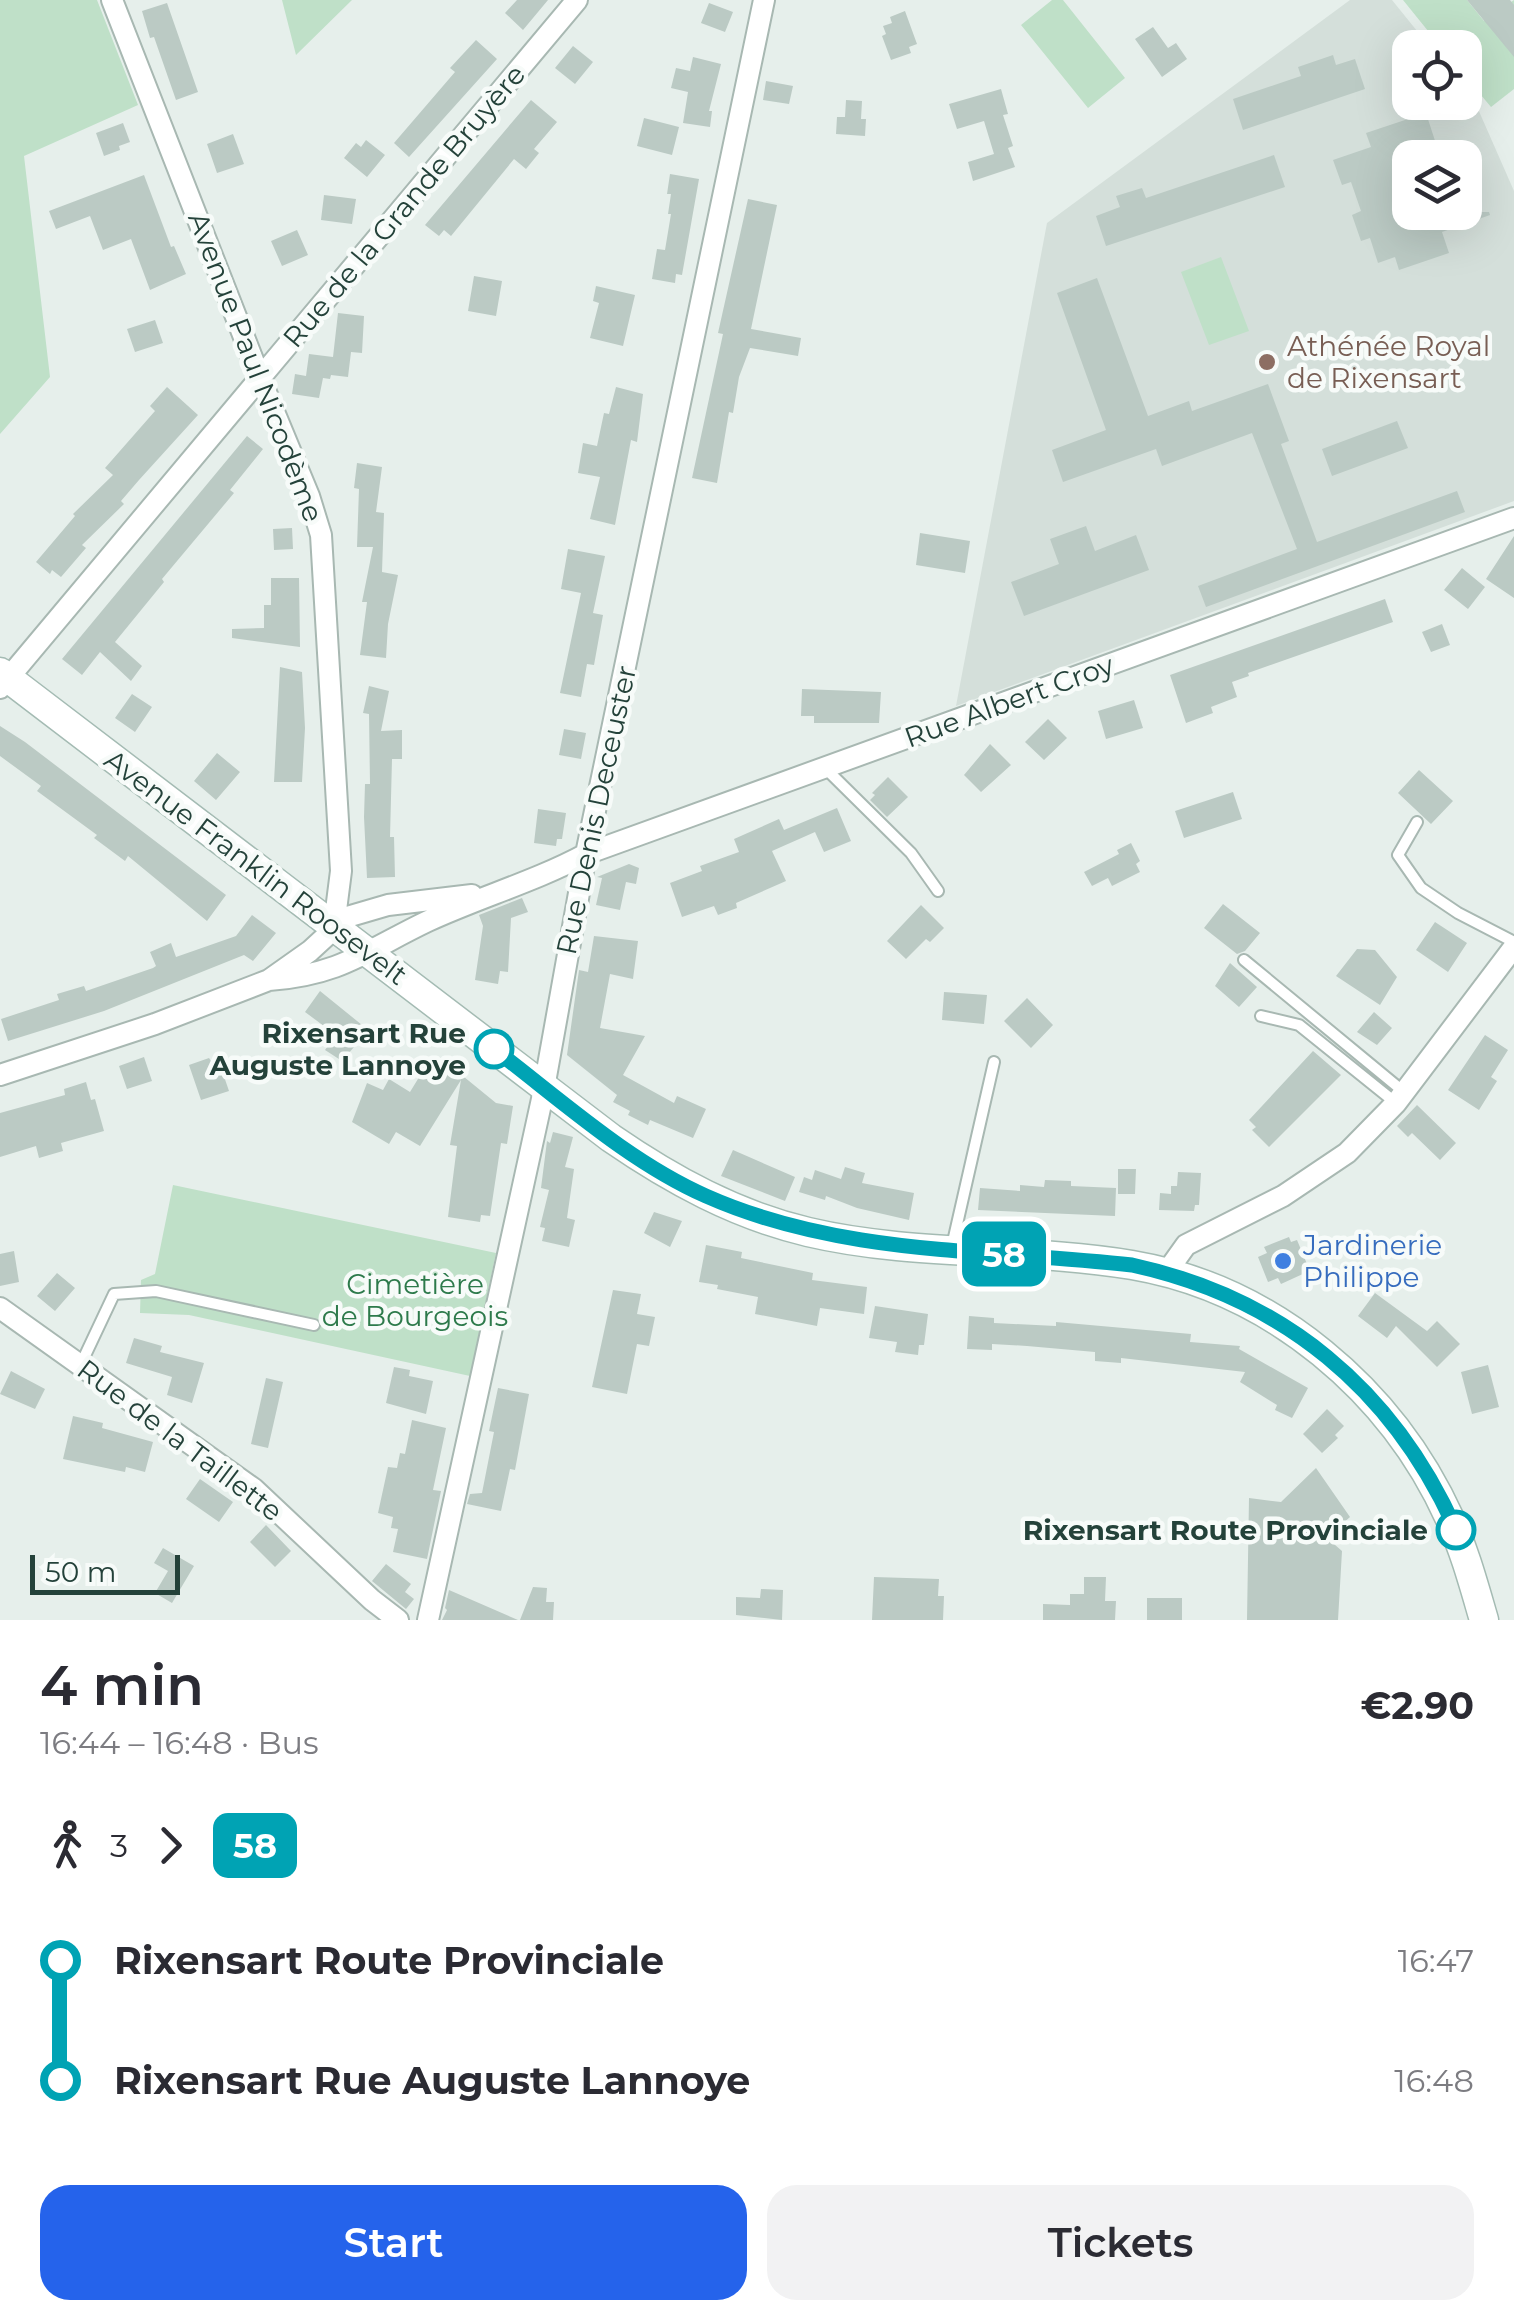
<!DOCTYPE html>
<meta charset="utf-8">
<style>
:root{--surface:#fff;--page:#f2f2f3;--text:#2b2b33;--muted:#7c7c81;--accent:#2563eb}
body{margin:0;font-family:Montserrat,sans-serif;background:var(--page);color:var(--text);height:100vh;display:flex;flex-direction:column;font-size:38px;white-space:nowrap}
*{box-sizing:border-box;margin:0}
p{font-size:32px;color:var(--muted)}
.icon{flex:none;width:55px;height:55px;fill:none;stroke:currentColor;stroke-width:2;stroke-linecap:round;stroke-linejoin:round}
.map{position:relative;height:1620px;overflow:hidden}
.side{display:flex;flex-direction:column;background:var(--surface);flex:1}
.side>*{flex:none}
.badge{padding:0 20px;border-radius:15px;font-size:35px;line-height:65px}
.controls{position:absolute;left:1392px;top:30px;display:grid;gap:20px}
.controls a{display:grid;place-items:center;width:90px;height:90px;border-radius:20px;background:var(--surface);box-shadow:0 10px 40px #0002;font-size:50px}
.scale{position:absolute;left:30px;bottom:25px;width:150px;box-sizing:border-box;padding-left:10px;border:5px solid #24423a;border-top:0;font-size:28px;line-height:35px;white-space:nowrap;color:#24423a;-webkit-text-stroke:8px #f7fbf9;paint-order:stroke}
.map>.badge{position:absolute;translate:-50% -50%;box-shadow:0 0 0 5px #fff}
.legs{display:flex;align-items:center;gap:15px;height:110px;padding:0 40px;font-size:32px}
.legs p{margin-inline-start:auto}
.head{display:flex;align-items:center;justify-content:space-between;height:170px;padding:0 40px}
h1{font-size:55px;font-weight:600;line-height:75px}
.action{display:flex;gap:20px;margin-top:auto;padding:20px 40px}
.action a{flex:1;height:115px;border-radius:30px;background:var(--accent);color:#fff;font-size:40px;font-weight:600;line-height:115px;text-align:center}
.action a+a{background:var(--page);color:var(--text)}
ul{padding:0 40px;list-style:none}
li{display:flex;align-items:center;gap:35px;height:120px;font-size:38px}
li i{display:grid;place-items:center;width:15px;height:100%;margin:0 12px;background:currentColor}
li i::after{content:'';width:25px;height:25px;margin:-12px;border:8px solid;border-radius:50%;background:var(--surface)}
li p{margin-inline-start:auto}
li:first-child i{background:linear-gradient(#0000 50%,currentColor 0)}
li:last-child i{background:linear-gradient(currentColor 50%,#0000 0)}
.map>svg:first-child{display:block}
.built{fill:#d4dfda;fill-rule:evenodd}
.green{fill:#bfe0c8}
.building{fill:#bbcac4}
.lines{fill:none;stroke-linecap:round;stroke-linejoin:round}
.lane-casing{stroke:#a8b8b2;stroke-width:14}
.street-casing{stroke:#a8b8b2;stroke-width:24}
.secondary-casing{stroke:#a4bbb3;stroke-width:31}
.lane{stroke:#fff;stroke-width:10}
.street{stroke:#fff;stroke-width:20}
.secondary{stroke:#fff;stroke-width:28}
.line-1-casing{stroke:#fff;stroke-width:22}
.line-1{stroke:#00a3b4;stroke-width:15}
.education-dot{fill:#8d6e63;stroke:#f7fbf9;stroke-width:4}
.stop-1-dot{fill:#fff;stroke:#00a3b4;stroke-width:5}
.shop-dot{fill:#3f7fe0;stroke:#f7fbf9;stroke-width:4}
.labels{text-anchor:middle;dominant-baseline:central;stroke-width:9;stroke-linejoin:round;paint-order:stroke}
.street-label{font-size:28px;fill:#24423a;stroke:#f7fbf9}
.education-label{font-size:28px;fill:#785e54;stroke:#f7fbf9;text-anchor:start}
.stop-label{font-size:28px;font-weight:bold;fill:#24423a;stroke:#f7fbf9;text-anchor:end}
.shop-label{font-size:28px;fill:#366cbe;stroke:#f7fbf9;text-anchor:start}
.park-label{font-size:28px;fill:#2d7a4b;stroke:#f7fbf9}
</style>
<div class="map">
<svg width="1514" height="1620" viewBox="0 0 1514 1620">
<rect width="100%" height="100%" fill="#e6efeb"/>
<path class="built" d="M1350,0H1392L1430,47L1410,48V102H1465V92L1478,109L1514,191V501L956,706L1047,223ZM1410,158H1465V212H1410Z"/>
<path class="green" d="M0,0H97L138,105L24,156L50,377L0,434Z
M282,0H352L296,55Z
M1052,0H1063L1125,78L1088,108L1021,25Z
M1403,0H1467L1484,21L1514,0V89L1491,107L1465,76V48L1441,47Z
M1221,257L1249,331L1209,345L1181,272Z
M173,1185L496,1253L470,1376L189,1315L140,1313L141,1280L155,1274Z"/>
<path class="building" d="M517,0H548L523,30L505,13Z
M1467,0H1510L1514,5V57Z
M167,3L198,92L176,100L154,37L150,38L142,11Z
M709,3L733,12L725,32L701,23Z
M905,11L917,44L909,47L911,53L891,60L882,36L886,34L883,26L892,23L890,17Z
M1153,27L1168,48L1176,43L1187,59L1162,77L1135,39Z
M476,40L497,59L409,157L394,143L455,72L450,68Z
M573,46L593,62L575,84L555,68Z
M1333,55L1336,65L1355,59L1365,89L1243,130L1233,99L1301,76L1298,67Z
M693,57L721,64L709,111H712L710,127L683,123L688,92L671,88L676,68L690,71Z
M766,81L793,86L789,104L763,100Z
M1001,89L1008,114L1003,115L1013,146L1008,148L1015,167L973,181L968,162L994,154L984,121L957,129L949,104Z
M531,100L557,122L534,149L539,153L526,169L514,159L451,236L444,230L439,236L425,225Z
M846,100L862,101L861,119H866L865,136L836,134L837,117H845Z
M1426,113L1437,147L1410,156V212H1489L1490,215L1442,232L1449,253L1399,270L1395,257L1378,263L1370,238L1361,241L1352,215L1361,211L1351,182L1342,185L1333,160L1371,147L1366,133Z
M644,118L679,127L672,155L637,146Z
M123,123L130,142L119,146L120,150L104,156L96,133Z
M233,134L244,164L217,173L207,144Z
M366,140L385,155L367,177L344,158L356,143L361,147Z
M1274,155L1285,187L1106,246L1096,216L1120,207L1116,196L1142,188L1146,198Z
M670,174L699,179L682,275L676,274L675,283L652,279L657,249L665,250L671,214H668L671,194H667Z
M144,175L171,247L174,246L186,274L150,290L131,239L103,250L90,216L56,229L49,211Z
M324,195L356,199L352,224L321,220Z
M748,199L777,205L751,329L801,338L798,356L750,348L739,377L733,413L729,412L717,483L692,478L723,334L718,333Z
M297,230L308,255L282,266L271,241Z
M474,276L502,281L496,316L468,311Z
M1097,278L1148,416L1189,401L1192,411L1268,384L1289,441L1281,444L1317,542L1457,491L1465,512L1206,607L1198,586L1297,549L1252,433L1162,466L1156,449L1063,482L1052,450L1106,430L1057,293Z
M596,286L635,295L623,346L590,338L599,303L593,301Z
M338,313L364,316L362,353L351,352L348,377L331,375L330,379L323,378L319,398L292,394L295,374L306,376L309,354L333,357Z
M155,320L163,343L135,352L127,329Z
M167,387L198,415L139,480L121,501L124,504L82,545L86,548L61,577L52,570L50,574L36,562L75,516L73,514L113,475L105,468L155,411L150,406Z
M616,387L643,394L637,442L631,440L615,525L590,519L600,477L578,473L583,443L597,446L604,413L609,414Z
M1397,421L1408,448L1332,476L1322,449Z
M247,436L263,449L230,490L234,493L162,579L164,582L115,642L142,666L131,681L100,652L82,675L62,659Z
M357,463L382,467L376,512L384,513L382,572L398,575L388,624L386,658L360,655L367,602H362L373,547H357L359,489L354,488Z
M1086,526L1095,551L1136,535L1149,570L1024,616L1011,582L1059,564L1050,539Z
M292,528L293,549L274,550L273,529Z
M920,533L970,541L965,573L916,565Z
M1514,536V598L1486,579Z
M568,549L605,556L593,613L603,615L594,665L587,664L581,697L560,693L581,593L561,589Z
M1462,568L1485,587L1468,609L1444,590Z
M271,578H299L300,647L232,638V629L264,628V605H271Z
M1385,599L1393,622L1248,673L1249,676L1232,682L1237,697L1211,707L1213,713L1186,723L1170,675Z
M1442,624L1450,645L1431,652L1422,632Z
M280,667L302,672L305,728L302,782H274Z
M369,686L389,691L381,731L402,730V759H392L390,837H394L395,877L367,878L364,817L365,784H370L369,714L363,713Z
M802,689L881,692L879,723H814V716H801Z
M132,694L152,707L135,732L115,718Z
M1134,700L1143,728L1106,739L1098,711Z
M1048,719L1067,738L1044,760L1025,742Z
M0,726L25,742L226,895L207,921L128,856L125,861L94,838L97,835L37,791L41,786L0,756Z
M564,729L586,733L581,759L559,755Z
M990,744L1011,765L981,792L964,775Z
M217,753L240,772L216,800L194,781Z
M1419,770L1453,801L1431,824L1398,793Z
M888,777L908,797L887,817L870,800L875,795L872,793Z
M1233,792L1242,819L1184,838L1175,811Z
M837,808L851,841L824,852L815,832L772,851L786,881L736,903L737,908L718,915L714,906L682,917L670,883L702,871L700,866L739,852L734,839L779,819L784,830Z
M538,809L566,813L562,839H557L556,846L534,843Z
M1131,843L1140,861L1136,864L1140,872L1112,886L1108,878L1092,886L1084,872L1119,854L1117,850Z
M629,864L639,868L636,884L626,882L620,910L596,905L602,878L597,877Z
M522,898L528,912L511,918L508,972L500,971L498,984L475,980L483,926L479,915Z
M1223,904L1260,933L1245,951L1237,954L1204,928Z
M921,905L944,928L930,942L926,939L906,959L887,941Z
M252,915L276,933L253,961L244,955L104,1011L8,1041L1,1019L59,1000L57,994L84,986L86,991L153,968L156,966L150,952L171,943L176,957L236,936Z
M1435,922L1467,943L1448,972L1416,950Z
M594,936L638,941L633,979L610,974L600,1028L645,1036L623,1075L674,1103L677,1096L706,1109L693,1138L650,1120L648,1125L628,1115L630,1111L613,1102L617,1095L567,1055L579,970L588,972Z
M1357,949L1375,950L1397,977L1380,1005L1336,976Z
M1230,963L1257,987L1239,1007L1215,986Z
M320,991L362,1025L359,1028L366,1033L342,1061L325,1050L336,1035L305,1012Z
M944,992L987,995L984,1024L942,1020Z
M1027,998L1053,1025L1031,1048L1004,1021Z
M1374,1012L1392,1028L1377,1045L1357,1032Z
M1485,1035L1508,1050L1491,1077L1497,1081L1479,1110L1448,1090Z
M1313,1051L1341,1075L1269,1147L1252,1130L1256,1127L1249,1120Z
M432,1056L458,1072L496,1103L513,1106L507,1144L501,1143L490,1216L481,1215L480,1222L448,1217L457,1146L450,1145L461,1080L420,1146L396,1132L389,1144L352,1122L367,1083L383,1090L389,1079L410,1092Z
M144,1057L152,1081L127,1089L119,1066Z
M209,1058L211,1061L218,1059L229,1091L201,1100L189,1065Z
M86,1082L91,1100L95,1099L104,1131L61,1143L63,1151L39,1158L36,1146L0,1157V1113L65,1095L64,1089Z
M1417,1105L1456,1143L1440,1160L1412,1133L1408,1137L1397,1126Z
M553,1132L573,1137L565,1167L574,1169L567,1218L575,1220L569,1247L542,1241L545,1228L540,1227L549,1190L541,1188L547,1141L550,1143Z
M733,1150L795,1177L785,1201L721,1176Z
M845,1167L865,1173L862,1183L914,1193L909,1220L857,1208L826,1196L825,1200L799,1192L804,1177L812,1180L815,1170L841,1179Z
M1118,1169H1136L1135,1194H1118Z
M1178,1172L1201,1173L1199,1205H1195L1194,1211L1159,1210L1160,1193L1171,1194V1186H1177Z
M1045,1180L1071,1181V1186L1116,1188L1115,1216L978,1210L980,1188L1020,1191V1185L1044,1187Z
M654,1212L682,1221L670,1247L644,1233Z
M1289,1237L1291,1242L1297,1240L1307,1264L1302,1267L1305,1273L1281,1284L1278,1278L1268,1282L1258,1257L1267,1253L1264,1247Z
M706,1245L742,1252L741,1258L813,1273L812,1280L867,1287L864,1314L820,1308L817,1326L755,1314L758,1297L717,1289L718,1285L699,1282Z
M14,1251L19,1282L0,1286V1254Z
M57,1273L75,1288L55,1311L37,1296Z
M613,1290L641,1294L637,1314L655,1317L649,1346L637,1344L627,1394L592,1387Z
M1375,1293L1427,1331L1437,1321L1460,1344L1437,1367L1396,1326L1387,1338L1358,1316Z
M875,1306L928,1314L924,1345H919L918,1355L895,1352L897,1342L869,1338Z
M969,1316L994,1318V1323L1056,1326V1322L1191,1334L1190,1342L1240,1346L1239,1349L1308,1388L1292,1418L1275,1410L1277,1405L1240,1382L1245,1372L1121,1358V1363L1095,1361V1352L1027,1346L992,1344V1350L967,1349Z
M134,1338L162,1346L160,1352L204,1363L192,1403L167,1395L172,1377L126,1363Z
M1488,1365L1499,1407L1472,1414L1461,1372Z
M394,1367L410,1370L409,1376L433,1381L426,1414L386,1403Z
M11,1371L45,1389L35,1409L0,1394Z
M266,1378L283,1382L268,1448L251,1444Z
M498,1388L529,1394L515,1470L510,1469L501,1511L467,1504L470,1494L482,1493L494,1432L489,1431Z
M1327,1409L1344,1426L1335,1435L1338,1438L1322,1453L1303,1434Z
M73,1416L103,1423L102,1428L153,1442L145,1472L126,1467L125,1472L63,1459Z
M412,1420L446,1428L433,1490L441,1491L427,1559L393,1552L398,1529L391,1528L393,1517L378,1513L388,1467L397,1468L400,1453L405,1454Z
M1316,1468L1350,1517L1327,1538L1342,1551L1338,1620H1247L1249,1498L1281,1502Z
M200,1479L233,1502L219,1522L186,1499Z
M266,1525L291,1551L275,1567L250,1542Z
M163,1548L194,1566L172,1603L155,1593L168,1571L154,1563Z
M386,1564L411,1584L405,1592L414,1599L406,1609L372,1581Z
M874,1577L939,1579L938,1596H944L943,1620H872Z
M1084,1577H1106L1105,1601H1116L1115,1620H1043V1604L1070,1605V1594H1084Z
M533,1587L547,1588L546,1602H554L553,1620H520Z
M761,1589L783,1590L782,1620L736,1615V1597L760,1598Z
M449,1590L518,1620H442L447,1610L445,1608Z
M1147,1598H1182V1620H1147Z"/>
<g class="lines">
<g class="lane-casing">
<path id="lane" d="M825,768L911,853L938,891
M1417,822L1398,855L1421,888L1458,913L1514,942
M1244,960L1404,1092
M1261,1016L1299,1025L1396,1103
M952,1246L994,1062
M81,1364L114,1294L156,1291L314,1325"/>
</g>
<g class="street-casing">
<path id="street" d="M112,0L260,378L309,496L321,535L341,871L334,926
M0,688L577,0
M269,980C341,975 367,950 428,921C480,897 536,881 586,854L1514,518
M0,1075L155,1024L269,980L310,951L347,917L388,905L472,895
M1166,1273L1186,1245L1283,1196L1347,1153L1396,1103L1514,947
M0,1308L254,1489L372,1600L398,1620
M428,1620L542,1099L586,854L764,0"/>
</g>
<g class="secondary-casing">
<path id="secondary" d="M0,672L611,1138C672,1180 736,1215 808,1232C914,1257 1025,1247 1132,1265C1273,1289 1392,1391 1450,1519C1465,1552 1474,1586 1484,1620"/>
</g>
<use href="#lane" class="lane"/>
<use href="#street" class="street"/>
<use href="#secondary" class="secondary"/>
</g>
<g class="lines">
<g class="line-1-casing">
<path id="line-1" d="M494,1049C561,1100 629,1162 706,1196C841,1256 988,1249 1132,1265C1283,1298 1393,1389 1456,1530"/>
</g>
<use href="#line-1" class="line-1"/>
</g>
<circle class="education-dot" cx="1267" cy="362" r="10"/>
<g class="stop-1-dot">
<circle cx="494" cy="1049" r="18"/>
<circle cx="1456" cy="1530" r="18"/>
</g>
<circle class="shop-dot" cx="1283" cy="1261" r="10"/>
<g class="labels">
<g class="street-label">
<text transform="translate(404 206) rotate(-50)">Rue de la Grande Bruyère</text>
<text transform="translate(256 367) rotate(69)">Avenue Paul Nicodème</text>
<text transform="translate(1009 701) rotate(-20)">Rue Albert Croy</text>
<text transform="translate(596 810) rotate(-78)">Rue Denis Deceuster</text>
<text transform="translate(256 867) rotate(37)">Avenue Franklin Roosevelt</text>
<text transform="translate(180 1440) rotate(37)">Rue de la Taillette</text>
</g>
<g class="education-label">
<text x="1287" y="346">Athénée Royal<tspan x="1287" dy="32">de Rixensart</tspan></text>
</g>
<g class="stop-label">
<text x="466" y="1033">Rixensart Rue<tspan x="466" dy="32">Auguste Lannoye</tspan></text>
<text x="1428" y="1530">Rixensart Route Provinciale</text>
</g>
<g class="shop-label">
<text x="1303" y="1245">Jardinerie<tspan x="1303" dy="32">Philippe</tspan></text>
</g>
<g class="park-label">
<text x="415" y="1284">Cimetière<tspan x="415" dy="32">de Bourgeois</tspan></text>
</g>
</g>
</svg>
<div class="controls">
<a><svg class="icon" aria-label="locate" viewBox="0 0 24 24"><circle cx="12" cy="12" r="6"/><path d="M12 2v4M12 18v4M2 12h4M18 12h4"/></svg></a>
<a><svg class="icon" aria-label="layers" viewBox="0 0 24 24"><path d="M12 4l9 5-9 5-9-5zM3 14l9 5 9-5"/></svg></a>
</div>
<div class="scale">50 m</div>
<b class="badge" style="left:1004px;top:1254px;background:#00a3b4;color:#fff">58</b>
</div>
<section class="side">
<div class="head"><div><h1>4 min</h1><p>16:44 – 16:48 · Bus</p></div><b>€2.90</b></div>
<div class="legs"><svg class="icon" aria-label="walk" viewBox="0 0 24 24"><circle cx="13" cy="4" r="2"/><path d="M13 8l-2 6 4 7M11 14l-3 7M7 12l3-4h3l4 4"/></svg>3<svg class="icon" aria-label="forward" viewBox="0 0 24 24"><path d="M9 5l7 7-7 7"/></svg><b class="badge" style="background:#00a3b4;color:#fff">58</b></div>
<ul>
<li><i style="color:#00a3b4"></i><b>Rixensart Route Provinciale</b><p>16:47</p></li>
<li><i style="color:#00a3b4"></i><b>Rixensart Rue Auguste Lannoye</b><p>16:48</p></li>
</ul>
<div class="action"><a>Start</a><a>Tickets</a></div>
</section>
